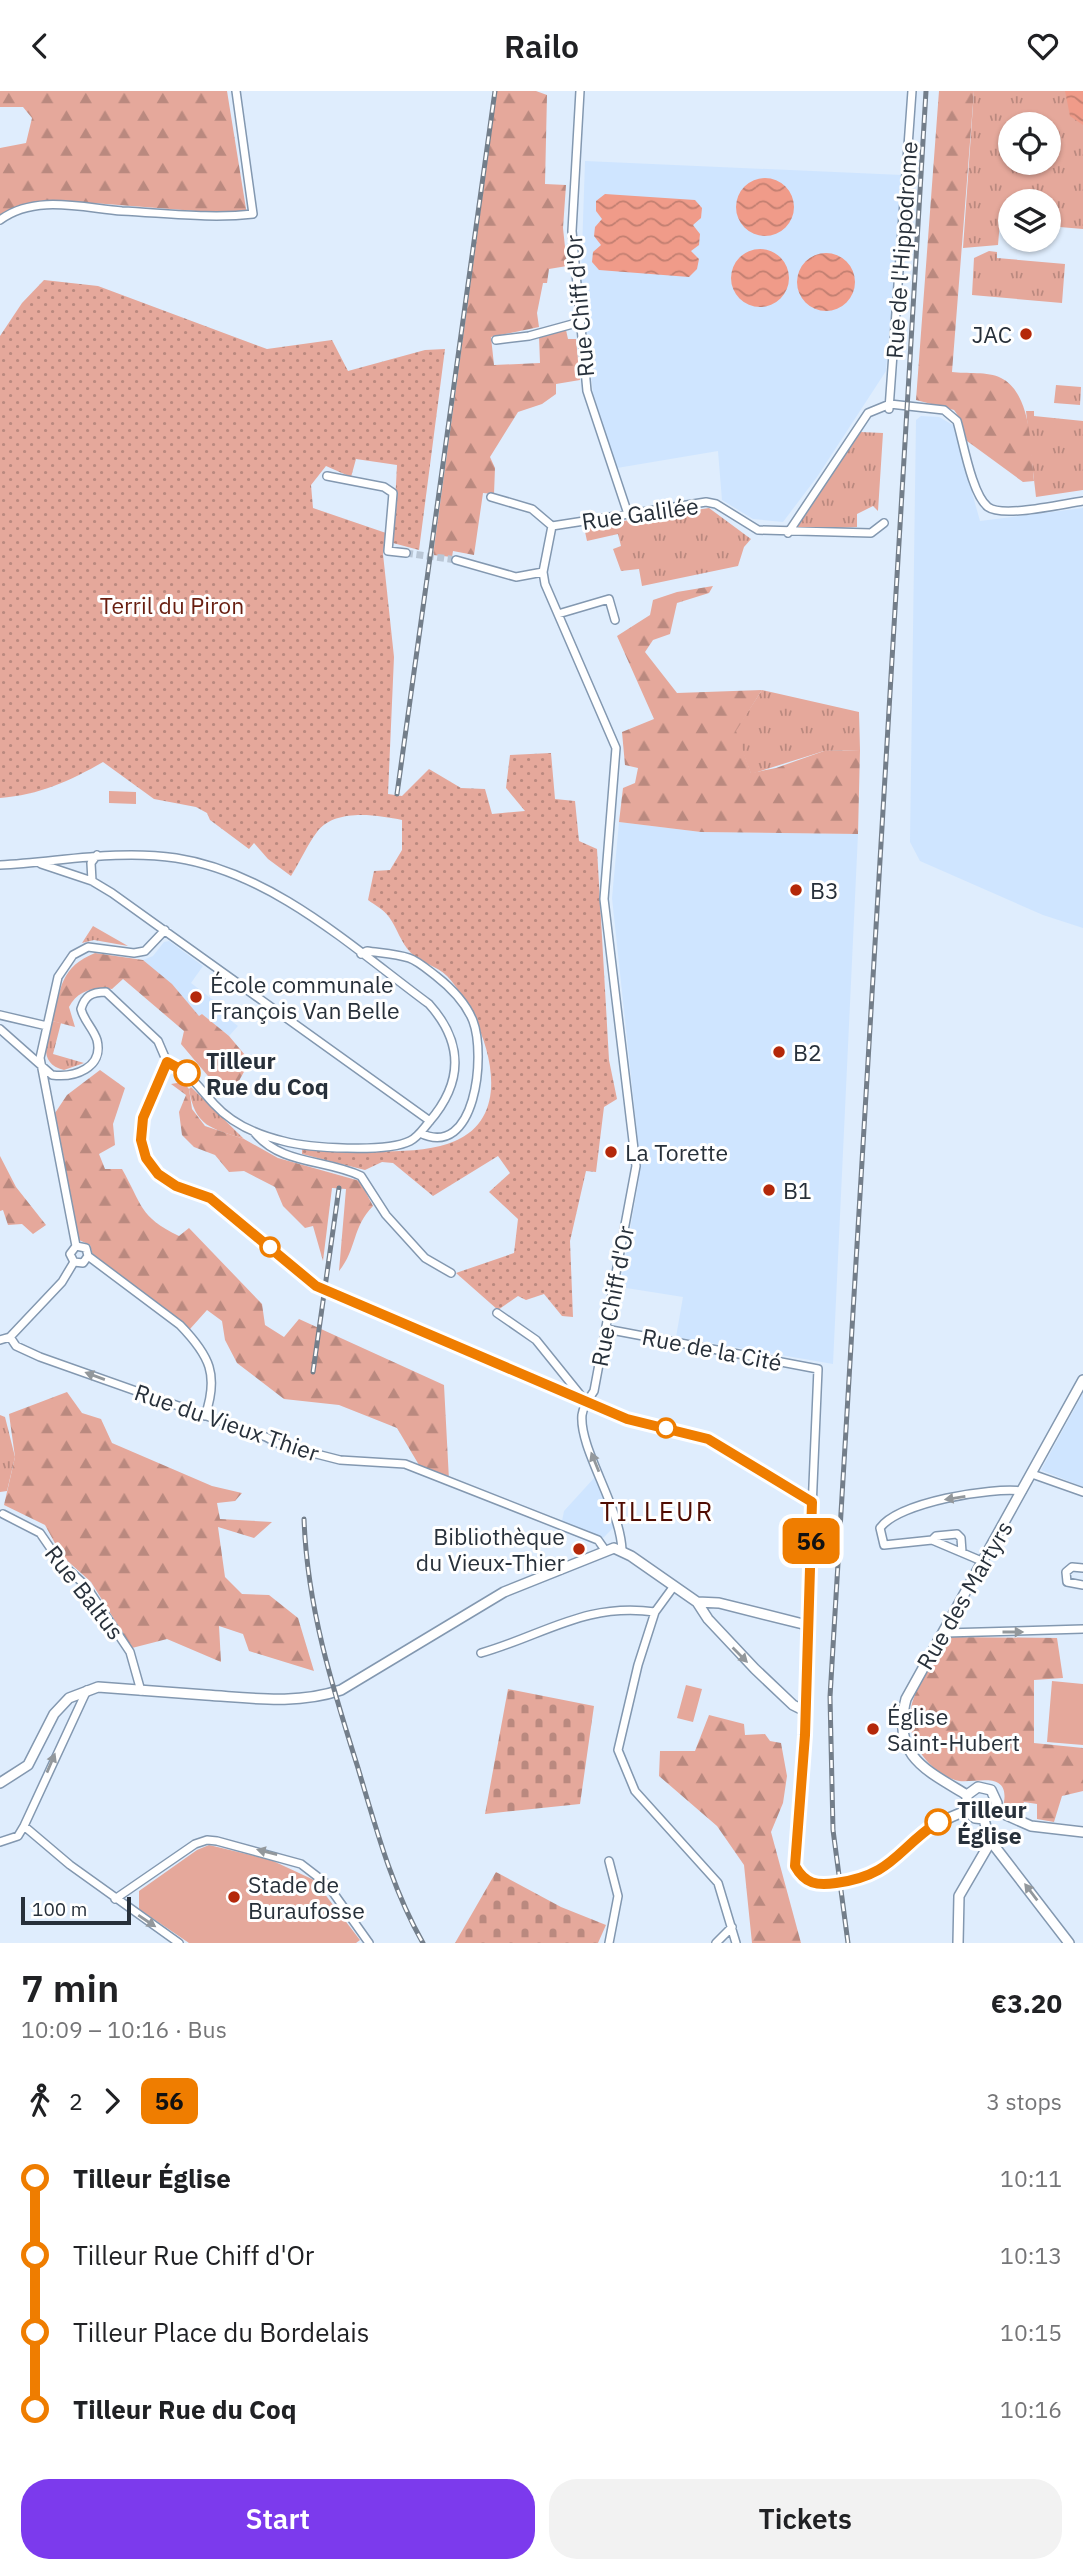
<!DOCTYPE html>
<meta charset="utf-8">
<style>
:root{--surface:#fff;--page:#f2f2f2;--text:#202124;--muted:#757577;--accent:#7c3aed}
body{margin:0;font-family:"IBM Plex Sans",sans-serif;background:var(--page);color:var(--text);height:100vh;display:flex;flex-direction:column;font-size:26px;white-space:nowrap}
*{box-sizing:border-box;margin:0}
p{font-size:23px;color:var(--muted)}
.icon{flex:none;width:38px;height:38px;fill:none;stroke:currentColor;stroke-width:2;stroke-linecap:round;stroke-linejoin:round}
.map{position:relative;height:1852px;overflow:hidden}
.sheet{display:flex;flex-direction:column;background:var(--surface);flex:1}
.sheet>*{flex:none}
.badge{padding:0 14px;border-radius:10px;font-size:24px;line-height:46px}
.tools{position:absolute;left:998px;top:21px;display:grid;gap:14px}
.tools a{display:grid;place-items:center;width:63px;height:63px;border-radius:50%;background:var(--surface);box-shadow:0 2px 5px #0004;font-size:35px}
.scale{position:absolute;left:21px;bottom:18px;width:110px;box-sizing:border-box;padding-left:7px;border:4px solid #27303a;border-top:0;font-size:19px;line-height:24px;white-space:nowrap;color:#27303a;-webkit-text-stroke:5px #fff;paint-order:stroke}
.map>.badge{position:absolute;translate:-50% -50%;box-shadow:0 0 0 4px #fff}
.legs{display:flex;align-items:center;gap:10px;height:77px;padding:0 21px;font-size:23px}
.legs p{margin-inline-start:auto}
.summary{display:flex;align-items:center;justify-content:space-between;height:119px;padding:0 21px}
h1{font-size:38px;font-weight:600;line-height:52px}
.action{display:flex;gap:14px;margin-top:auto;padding:14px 21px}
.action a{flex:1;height:80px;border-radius:28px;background:var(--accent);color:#fff;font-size:28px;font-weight:600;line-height:80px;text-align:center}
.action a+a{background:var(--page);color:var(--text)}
ul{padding:0 21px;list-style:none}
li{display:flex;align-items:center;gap:24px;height:77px;font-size:26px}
li i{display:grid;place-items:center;width:10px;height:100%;margin:0 9px;background:currentColor}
li i::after{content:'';width:18px;height:18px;margin:-9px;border:5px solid;border-radius:50%;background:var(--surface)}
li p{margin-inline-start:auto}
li:first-child i{background:linear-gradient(#0000 50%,currentColor 0)}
li:last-child i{background:linear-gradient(currentColor 50%,#0000 0)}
header{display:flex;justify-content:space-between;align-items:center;height:91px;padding:0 21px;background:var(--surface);font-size:32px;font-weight:600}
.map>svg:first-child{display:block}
.built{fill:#cfe5ff}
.grass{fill:url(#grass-tufts);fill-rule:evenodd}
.forest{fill:url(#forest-firs)}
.cemetery{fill:url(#cemetery-stones)}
.park{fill:url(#park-dots)}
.pitch{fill:#e5a89b}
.water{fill:url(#water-waves)}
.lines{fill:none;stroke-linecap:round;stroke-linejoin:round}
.minor-tunnel{stroke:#bac7d6;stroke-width:7;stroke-dasharray:7 3.5;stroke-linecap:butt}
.minor-casing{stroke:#8398b0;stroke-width:10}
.tertiary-casing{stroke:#8398b0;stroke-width:12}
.minor{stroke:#fff;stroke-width:7}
.tertiary{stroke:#fff;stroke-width:9}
.rail-casing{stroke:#737e8a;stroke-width:5}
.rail{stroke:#fff;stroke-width:2.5;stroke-dasharray:8;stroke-linecap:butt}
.tertiary-bridge-casing{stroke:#8398b0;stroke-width:12;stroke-linecap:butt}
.tertiary-bridge{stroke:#fff;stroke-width:9}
.oneway{fill:#93989c}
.line-1-casing{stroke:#fff;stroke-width:16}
.line-1{stroke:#ef7d00;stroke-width:10}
.poi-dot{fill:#b4280a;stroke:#fff;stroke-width:2.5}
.stop-1-dot{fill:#fff;stroke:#ef7d00;stroke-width:3.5}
.labels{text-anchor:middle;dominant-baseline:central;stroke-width:6;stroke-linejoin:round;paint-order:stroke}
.street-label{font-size:23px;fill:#27303a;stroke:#fff}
.poi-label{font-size:23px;fill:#27303a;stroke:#fff;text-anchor:start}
.park-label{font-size:23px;fill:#681e10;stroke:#fff}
.stop-label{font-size:23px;font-weight:bold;fill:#27303a;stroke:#fff;text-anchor:start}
.quarter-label{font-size:26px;letter-spacing:2px;fill:#4f0c02;stroke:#fff}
</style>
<header><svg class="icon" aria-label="back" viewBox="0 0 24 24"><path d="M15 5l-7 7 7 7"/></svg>Railo<svg class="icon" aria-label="heart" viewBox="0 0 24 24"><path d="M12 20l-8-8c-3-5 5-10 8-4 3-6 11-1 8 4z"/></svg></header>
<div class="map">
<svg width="1083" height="1852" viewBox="0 0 1083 1852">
<defs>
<pattern id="grass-tufts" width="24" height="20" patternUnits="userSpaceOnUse" patternTransform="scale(1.75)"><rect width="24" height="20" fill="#e5a89b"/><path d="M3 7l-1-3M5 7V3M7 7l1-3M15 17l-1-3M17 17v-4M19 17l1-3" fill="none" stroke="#ba897f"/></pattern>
<pattern id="forest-firs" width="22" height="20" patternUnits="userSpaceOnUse" patternTransform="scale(1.75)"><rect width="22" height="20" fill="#e5a89b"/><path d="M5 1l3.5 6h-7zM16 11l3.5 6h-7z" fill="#ba897f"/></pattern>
<pattern id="cemetery-stones" width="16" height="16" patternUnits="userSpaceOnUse" patternTransform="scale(1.75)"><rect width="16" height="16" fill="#e5a89b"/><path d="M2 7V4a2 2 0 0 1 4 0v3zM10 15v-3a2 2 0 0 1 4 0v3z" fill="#ba897f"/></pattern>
<pattern id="park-dots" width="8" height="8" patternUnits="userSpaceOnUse" patternTransform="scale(1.75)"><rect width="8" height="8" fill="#e5a89b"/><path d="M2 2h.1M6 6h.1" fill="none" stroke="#ba897f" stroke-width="1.8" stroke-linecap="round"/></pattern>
<pattern id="water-waves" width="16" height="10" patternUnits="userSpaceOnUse" patternTransform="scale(1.75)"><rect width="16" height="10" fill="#f09b89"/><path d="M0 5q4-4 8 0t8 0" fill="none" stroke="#c27f71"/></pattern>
</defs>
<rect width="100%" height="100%" fill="#dfedfd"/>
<path class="built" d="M585,70L902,84L886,280L817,386L783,431L753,428L722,409L718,360L617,377L593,302L581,190Z
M921,325L939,326L953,334L980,430L1083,417V837L1043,824L920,770L910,751L916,329Z
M619,731L701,741L858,743L833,1273L676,1246L683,1206L620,1196L639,1088L638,1051L612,807Z
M169,850L203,875L191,892L234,925L230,929L238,935L229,945L202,923L199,926L143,869L153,865L164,851Z
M1083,1302V1396L1041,1379Z
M595,1386L614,1436L603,1447L562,1430L564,1420Z"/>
<path class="grass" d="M974,0H1083V138L1048,135V110H1010V131L1000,130L998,154L963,157ZM1010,33H1048V72H1010Z
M989,160L997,161V167L1065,173L1062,212L972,204L974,167Z
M1056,294L1081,296L1080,314L1054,312Z
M1026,320H1034V325L1083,330V399L1036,406Z
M860,341L883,342L878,420L873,415L857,423V436L794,439Z
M709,417L751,448L744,456L738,475L642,495L639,478L621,480L613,458L621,455L618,443L587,450L584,436Z
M762,599L859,621L860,659L824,660L751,683L735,640Z
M93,835L128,855L94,849L82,852Z
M52,930L61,932L53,963L84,972L64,979C37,972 47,949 52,930Z
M191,996L244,1048C211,1037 195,1036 189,998Z
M0,1324L5,1326L15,1366L7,1400L0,1401Z"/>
<path class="forest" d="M0,0H227L247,124L93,112L20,115L0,126V57L26,52L32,27L23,16H0Z
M497,0H536L547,4L545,93L566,94L563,137L567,175L549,178L547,192H543L537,222L539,236L491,246L494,274L540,272L539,245L566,239L568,248H576L580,289L556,293V303L542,313L518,321L490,366L495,377L494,403L483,402L474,464L453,460L452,466L433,464Z
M939,0H974L952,281C966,283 988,280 1001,287C1032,302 1031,361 1034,390L1023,391L967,350L961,329L954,319L916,309Z
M713,495L709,502L677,512L670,543L653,549L645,561L677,602L762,599L736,640L751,682L776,677L824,660L860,659L858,743L701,741L619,731L623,697L635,692L638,677L625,674L622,641L654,628L617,545L650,524L653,509L677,501Z
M95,862L143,869L172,893L199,925L202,923L229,945L250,970L230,1006L224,1004L181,953L184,940L123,888L112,898C94,895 77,900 69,916L75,936L52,930C61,898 60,876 95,862Z
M100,979L125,997L113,1033L115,1054L99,1063L105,1078H122C142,1113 139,1126 179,1145L189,1137L262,1213L265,1234L284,1246L299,1228L444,1294L449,1389L419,1374L397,1337L339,1314L284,1308L237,1272L225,1249L222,1230L207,1219L190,1238L93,1165L90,1154L79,1149L55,1022L67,1004Z
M183,991L189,998L192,1018L205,1035L244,1048L278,1067L360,1090L373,1115C352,1136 357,1158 339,1180L346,1098L332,1097L323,1170L313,1135L305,1137L283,1115L275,1096L244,1080L229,1081L215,1064L194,1056L182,1044L179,1021L186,1004L171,993Z
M0,1065L16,1096L46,1134L33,1143L22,1133L8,1134L3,1119L0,1120Z
M67,1301L82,1322L101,1328L112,1352L212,1395L242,1402L235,1410L217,1412L220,1428L272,1431L254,1447L218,1436L225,1486L242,1503L269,1504L298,1527L314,1580L249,1560L243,1543L219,1535L221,1571L167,1548L132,1557L91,1491L62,1465L45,1434L4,1414L15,1366L9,1323Z
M951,1546L1057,1547L1063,1587L1034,1589V1652L1083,1657V1700L1062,1705L1054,1731L1037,1728V1713L1024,1711L1018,1724L1003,1716C1013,1675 971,1695 955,1689C927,1679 905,1648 911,1617C916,1592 937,1567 951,1546Z
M709,1624L744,1633L745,1644L765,1643L770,1650L781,1652L787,1685L783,1712L771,1741L801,1852H752L744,1774L717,1735L659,1685L660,1660H695Z"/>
<path class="cemetery" d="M508,1598L594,1615L580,1713L485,1723Z
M496,1781L561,1816L606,1834L598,1852H455Z"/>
<path class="park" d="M44,189L98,195L267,258L332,249L348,280L425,259L445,258L419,459L393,452L397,374L356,368L351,386L326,375L311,394L313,417L386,442L383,463L394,566L388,703L402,705L429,678L461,697L485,698L492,723L525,720L506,697L510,664L551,662L555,708L575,710L579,750L597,758L609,969L617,1008L604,1016L596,1081L586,1080L570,1150L573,1226L562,1225L544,1203L526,1209L518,1205L498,1219L456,1182L514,1162L518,1128L489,1101L510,1082L498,1065L433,1105L393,1072L382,1071L365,1079L302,1063V1057C344,1058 417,1067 455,1050C522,1022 482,923 447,885C437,875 421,872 411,862C401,852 397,837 389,826C384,819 375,814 368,809L374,780L390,779L402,759V729C377,724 335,717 317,741C307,754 300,771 291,785L268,768L254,752L249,758L210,729L207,722L196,716L154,708L103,671C70,690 39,704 0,707V245L22,212Z"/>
<path class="pitch" d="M109,700L136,701V713L109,712Z
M1052,1590L1083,1593V1654L1047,1651Z
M686,1594L702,1598L693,1631L677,1627Z
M209,1754L271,1769L314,1789L360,1849L356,1852H189L139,1818V1800L197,1759Z"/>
<path class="water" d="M1065,0H1083V34L1070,25Z
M736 116a29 29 0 1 1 58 0a29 29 0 1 1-58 0Z
M605,103L695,109L702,117L701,127L693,134L700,143L699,154L691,160L699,168L697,178L689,186L599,179L592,171L593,161L601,154L594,145L595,136L602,128L596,120V110Z
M731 187a29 29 0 1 1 58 0a29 29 0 1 1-58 0Z
M797 191a29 29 0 1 1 58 0a29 29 0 1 1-58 0Z"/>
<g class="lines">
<path class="minor-tunnel" d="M406,462L456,469"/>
<g class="minor-casing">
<path id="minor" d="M580,0L572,140L587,300L628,423
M0,129C35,103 83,117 122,120C165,122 211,128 253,123L236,0
M496,249L529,245L580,231
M889,318L912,0
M327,385L384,396L393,402L388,460L406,462
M491,406L532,418L552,435
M552,435L543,481L545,493L616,657L604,808L636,1075L594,1300C589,1307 583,1316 582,1324C579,1358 620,1415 622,1459
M552,435L706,411L716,413L758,439L871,442L884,432
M788,442L868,322L890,313L944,319L957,330C963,350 972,404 988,416C1003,427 1062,413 1083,410
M456,469L516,486L543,481
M558,523L609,508L615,529
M41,773L92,790L112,802L430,1030
M0,774C59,771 117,758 176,767C273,782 353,857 429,913C464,952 463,992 429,1031C423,1038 418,1046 410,1050C386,1062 309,1057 283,1050C258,1044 232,1033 214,1013C199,997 188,979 167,971
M92,790L91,772L97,764
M361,863L367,860C380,862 396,863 409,867C418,870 428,879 436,885C450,896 466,912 473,930C486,964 476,1069 420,1042
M0,924L47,935
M0,938L52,984C74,987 104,977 97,949C93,937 84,930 81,918C85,905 91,901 106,901L158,950L167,971L143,1028L141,1049L146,1067L158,1083L176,1095L210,1107L316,1195L627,1328L708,1347L812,1411
M255,1042C282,1074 325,1068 361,1085L386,1124L425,1167L451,1182
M76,1155L40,967L58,886L73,864L88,856L134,862L145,860L165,839
M88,1165L180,1234C210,1265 219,1284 205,1325
M74,1171L83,1172L88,1165L86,1157L76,1155
M74,1171L70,1163L76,1155
M497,1222L536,1249L586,1311
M606,1238L818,1278L807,1534
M10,1246L16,1255L40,1266L266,1346L281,1354L340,1369L405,1373L598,1449L605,1459
M0,1249L10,1246L62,1191L74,1171
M1032,1383L1083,1401
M3,1423L40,1442L60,1471L86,1495L130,1561L141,1600
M932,1449L936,1445L957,1443L961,1447L962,1461
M984,1471L932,1449L884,1454L880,1437C899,1411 991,1396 1022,1400
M1083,1477L1072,1476L1066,1481L1067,1491L1083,1494
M674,1495L655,1521L638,1574L618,1659L635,1700L718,1792L736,1852
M945,1542L1083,1538
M481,1562C544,1544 586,1511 655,1521
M24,1735L70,1774L179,1852
M0,1751L18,1745L24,1735L87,1599
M115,1808L195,1753L207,1749L217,1750L301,1773L327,1793L369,1852
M609,1852L618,1805L609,1770
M716,1852L732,1836"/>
</g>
<g class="tertiary-casing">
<path id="tertiary" d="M697,1511L719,1512L807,1534L805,1644L795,1775C803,1789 811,1794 827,1794
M0,1692L28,1674L54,1623L69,1607L98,1596C134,1599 170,1601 206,1604C252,1607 296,1614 341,1599L504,1501L614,1457L631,1465L697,1511L708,1528L755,1578L793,1614L805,1620
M967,1704C926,1679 891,1665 906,1608L1083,1289
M967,1704L978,1696L991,1699L997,1712L993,1722
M967,1704V1720L975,1727L984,1728
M995,1719L1031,1735L1083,1741
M984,1728L989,1748L1069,1852
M848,1791C899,1782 917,1734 967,1720
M958,1852L959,1805L991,1750"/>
</g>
<use href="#minor" class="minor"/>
<use href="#tertiary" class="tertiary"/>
<g class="rail-casing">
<path id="rail" d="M397,703L495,0
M313,1281L339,1097
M304,1428C307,1515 332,1595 358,1677C376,1737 392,1798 423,1852
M848,1852L833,1739L830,1606L926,0"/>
</g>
<use href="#rail" class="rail"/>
<g class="tertiary-bridge-casing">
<path id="tertiary-bridge" d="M827,1794L848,1791"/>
</g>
<use href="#tertiary-bridge" class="tertiary-bridge"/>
</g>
<defs><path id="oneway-solid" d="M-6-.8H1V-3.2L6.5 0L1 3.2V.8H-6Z" transform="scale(1.75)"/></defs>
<g class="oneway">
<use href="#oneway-solid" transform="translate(95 1285) rotate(-160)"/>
<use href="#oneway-solid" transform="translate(595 1371) rotate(-112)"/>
<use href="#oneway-solid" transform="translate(955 1407) rotate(171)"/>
<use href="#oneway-solid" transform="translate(1013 1541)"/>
<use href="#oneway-solid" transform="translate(740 1564) rotate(45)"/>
<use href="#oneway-solid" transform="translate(51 1672) rotate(-67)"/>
<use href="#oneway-solid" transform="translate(267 1761) rotate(-166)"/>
<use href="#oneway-solid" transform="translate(1031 1801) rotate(-127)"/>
<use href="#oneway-solid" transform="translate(147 1830) rotate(34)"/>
</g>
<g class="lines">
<g class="line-1-casing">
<path id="line-1" d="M187,982L167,971L143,1027L141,1049L146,1067L158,1083L176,1095L210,1107L316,1195L627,1328L708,1348L812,1411L805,1644L795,1775C805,1793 817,1795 836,1792C893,1784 896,1759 938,1731"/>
</g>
<use href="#line-1" class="line-1"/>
</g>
<g class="poi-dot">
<circle cx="1026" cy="243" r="7"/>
<circle cx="796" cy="799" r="7"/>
<circle cx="196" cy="906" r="7"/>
<circle cx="779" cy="961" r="7"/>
<circle cx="611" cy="1061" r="7"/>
<circle cx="769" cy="1099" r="7"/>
<circle cx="579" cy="1458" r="7"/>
<circle cx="873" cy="1638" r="7"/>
<circle cx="234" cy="1806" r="7"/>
</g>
<g class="stop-1-dot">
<circle cx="187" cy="982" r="12"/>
<circle cx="270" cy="1156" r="9"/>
<circle cx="666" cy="1337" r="9"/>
<circle cx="938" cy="1731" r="12"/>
</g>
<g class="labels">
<g class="street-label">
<text transform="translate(901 159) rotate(-86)">Rue de l'Hippodrome</text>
<text transform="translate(579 215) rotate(-95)">Rue Chiff d'Or</text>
<text transform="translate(640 422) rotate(-8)">Rue Galilée</text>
<text transform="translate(612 1205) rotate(-79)">Rue Chiff d'Or</text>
<text transform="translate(712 1258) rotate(11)">Rue de la Cité</text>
<text transform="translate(227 1331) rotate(19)">Rue du Vieux Thier</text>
<text transform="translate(85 1501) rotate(52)">Rue Baltus</text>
<text transform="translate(964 1504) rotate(-60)">Rue des Martyrs</text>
</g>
<g class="poi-label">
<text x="1012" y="243" text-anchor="end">JAC</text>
<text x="810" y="799">B3</text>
<text x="210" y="893">École communale<tspan x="210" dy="26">François Van Belle</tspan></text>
<text x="793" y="961">B2</text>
<text x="625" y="1061">La Torette</text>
<text x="783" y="1099">B1</text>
<text x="565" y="1445" text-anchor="end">Bibliothèque<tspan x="565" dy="26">du Vieux-Thier</tspan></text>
<text x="887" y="1625">Église<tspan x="887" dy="26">Saint-Hubert</tspan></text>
<text x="248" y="1793">Stade de<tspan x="248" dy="26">Buraufosse</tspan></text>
</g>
<g class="park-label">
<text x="172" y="514">Terril du Piron</text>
</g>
<g class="stop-label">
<text x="206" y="969">Tilleur<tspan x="206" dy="26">Rue du Coq</tspan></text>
<text x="957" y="1718">Tilleur<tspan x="957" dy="26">Église</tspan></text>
</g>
<g class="quarter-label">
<text x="657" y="1420">TILLEUR</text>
</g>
</g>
</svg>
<div class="tools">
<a><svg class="icon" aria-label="locate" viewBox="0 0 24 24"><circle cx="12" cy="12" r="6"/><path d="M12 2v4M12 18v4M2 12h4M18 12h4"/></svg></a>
<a><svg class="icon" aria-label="layers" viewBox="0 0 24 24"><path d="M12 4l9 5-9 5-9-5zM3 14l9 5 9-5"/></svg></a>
</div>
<div class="scale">100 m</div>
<b class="badge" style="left:811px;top:1450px;background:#ef7d00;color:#111">56</b>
</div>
<section class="sheet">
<div class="summary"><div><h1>7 min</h1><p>10:09 – 10:16 · Bus</p></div><b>€3.20</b></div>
<div class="legs"><svg class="icon" aria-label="walk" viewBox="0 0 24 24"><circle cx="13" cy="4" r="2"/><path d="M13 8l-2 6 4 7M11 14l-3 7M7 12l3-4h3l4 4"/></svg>2<svg class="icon" aria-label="forward" viewBox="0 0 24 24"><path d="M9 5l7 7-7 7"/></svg><b class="badge" style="background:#ef7d00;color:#111">56</b><p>3 stops</p></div>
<ul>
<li><i style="color:#ef7d00"></i><b>Tilleur Église</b><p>10:11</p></li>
<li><i style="color:#ef7d00"></i><span>Tilleur Rue Chiff d'Or</span><p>10:13</p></li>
<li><i style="color:#ef7d00"></i><span>Tilleur Place du Bordelais</span><p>10:15</p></li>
<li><i style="color:#ef7d00"></i><b>Tilleur Rue du Coq</b><p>10:16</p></li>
</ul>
<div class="action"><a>Start</a><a>Tickets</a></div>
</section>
